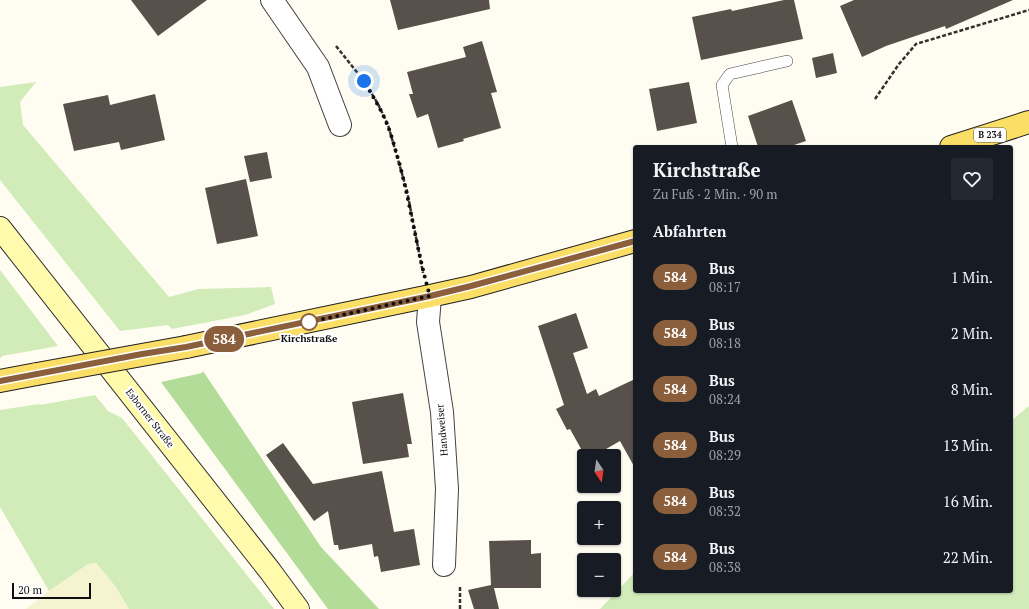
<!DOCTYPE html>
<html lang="de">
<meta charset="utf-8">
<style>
:root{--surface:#171b24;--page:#242831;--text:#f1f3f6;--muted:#9ea1a6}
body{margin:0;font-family:"PT Serif",serif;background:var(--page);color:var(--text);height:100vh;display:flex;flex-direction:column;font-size:15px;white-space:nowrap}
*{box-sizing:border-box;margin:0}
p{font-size:13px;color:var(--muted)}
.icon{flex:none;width:22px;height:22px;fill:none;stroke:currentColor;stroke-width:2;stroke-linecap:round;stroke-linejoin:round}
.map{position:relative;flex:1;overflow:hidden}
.drawer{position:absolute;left:633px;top:145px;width:380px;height:448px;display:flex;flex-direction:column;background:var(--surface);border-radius:4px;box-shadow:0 1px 3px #0004}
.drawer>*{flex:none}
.badge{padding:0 8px;border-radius:13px;font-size:14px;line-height:26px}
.needle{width:26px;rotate:167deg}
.buttons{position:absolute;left:577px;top:449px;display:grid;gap:8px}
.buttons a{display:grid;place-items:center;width:44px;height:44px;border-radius:4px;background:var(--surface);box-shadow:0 1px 3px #0004;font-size:20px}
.scale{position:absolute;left:12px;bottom:10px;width:79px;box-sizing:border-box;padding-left:4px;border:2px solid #0f0f0f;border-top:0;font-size:11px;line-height:14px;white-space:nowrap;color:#0f0f0f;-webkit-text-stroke:3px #fff;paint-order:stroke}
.you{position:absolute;width:20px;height:20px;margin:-10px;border:3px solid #fff;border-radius:50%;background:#1a73e8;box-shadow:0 0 0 6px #1a73e833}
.map>.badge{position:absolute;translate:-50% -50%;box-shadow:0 0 0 2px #fff}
h2{padding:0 20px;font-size:15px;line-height:36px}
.round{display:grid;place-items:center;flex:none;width:42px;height:42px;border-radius:4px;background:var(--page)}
.summary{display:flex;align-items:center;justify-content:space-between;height:68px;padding:0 20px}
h1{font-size:19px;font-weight:700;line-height:30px}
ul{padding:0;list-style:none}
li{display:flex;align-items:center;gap:12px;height:56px;padding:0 20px}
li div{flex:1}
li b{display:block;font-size:15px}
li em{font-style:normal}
li .badge{min-width:44px;font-weight:700;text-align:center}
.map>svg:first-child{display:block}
.farmland{fill:#f6f4d0}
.green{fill:#d1ebb9}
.forest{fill:#b3dc98}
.building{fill:#58514b}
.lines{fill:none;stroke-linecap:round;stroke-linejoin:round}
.service-casing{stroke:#424242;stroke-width:12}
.minor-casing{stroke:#424242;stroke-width:24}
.secondary-casing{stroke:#313131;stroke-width:24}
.primary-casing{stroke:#202020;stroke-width:24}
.path{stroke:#313131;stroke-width:2.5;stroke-dasharray:4 2;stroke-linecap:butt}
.service{stroke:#fff;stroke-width:11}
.minor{stroke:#fff;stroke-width:22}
.secondary{stroke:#fffaac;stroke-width:22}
.primary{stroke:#fbde65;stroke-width:22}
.primary-bridge-casing{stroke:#202020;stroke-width:24;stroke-linecap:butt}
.primary-bridge{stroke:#fbde65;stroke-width:22}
.line-casing{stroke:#fff;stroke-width:9}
.line{stroke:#8b5e3c;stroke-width:6}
.walk{stroke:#0f0f0f;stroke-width:4;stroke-dasharray:0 7.2}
.stop-dot{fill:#fff;stroke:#8b5e3c;stroke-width:2}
.labels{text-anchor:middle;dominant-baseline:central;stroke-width:4;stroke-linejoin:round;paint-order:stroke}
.shield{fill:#fff;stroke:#575757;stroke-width:1}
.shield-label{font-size:9px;font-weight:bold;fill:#0f0f0f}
.stop-label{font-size:10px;font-weight:bold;fill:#0f0f0f;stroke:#fff}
.street-label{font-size:10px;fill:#0f0f0f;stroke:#fff}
</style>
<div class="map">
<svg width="1029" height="609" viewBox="0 0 1029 609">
<rect width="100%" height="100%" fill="#fffdf1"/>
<path class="farmland" d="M96,563L116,587L129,609H26L49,591L88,564Z"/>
<path class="green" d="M36,82L20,102L23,125L169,297L198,289L271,287L275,304L245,315L172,329L168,325L120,331L0,180V87Z
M0,270L58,346L2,356V357L0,358Z
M95,395L108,411L122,418L274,609H129L116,587L96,563L88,564L49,591L0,507V410L39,404L40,405Z
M1029,406V609H600L635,572V591H1011V421Z"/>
<path class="forest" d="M203,371L321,547L379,609H328L161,382L202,373Z"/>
<path class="building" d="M131,0H207L158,36Z
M390,0H489L490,9L398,30Z
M784,0H794L803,39L701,60L692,17L731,9L732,11Z
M854,0H1013L946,29L945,26L886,46L862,57L840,6Z
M482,41L497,92L491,93L501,128L463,139L464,141L438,148L428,114L417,118L409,94H413L407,72L466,57L463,47Z
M833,53L837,73L816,78L812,58Z
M689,82L697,123L657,131L649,89Z
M155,94L165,140L121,150L119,142L74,151L63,104L108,95L110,105Z
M792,100L806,141L788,147H758L748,116Z
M267,152L272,178L250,182L244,156Z
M246,179L258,236L217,244L205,188Z
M576,313L588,348L573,353L587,394L596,389L599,396L635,379V468L620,441L594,456H585L570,429L567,430L556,409L564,405L538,326Z
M403,393L412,444H407L409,457L363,464L352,402Z
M283,443L313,484L382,471L394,532L414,529L420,565L381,572L378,556L374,557L372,544L339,550L338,545H334L328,511L314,521L266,455Z
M531,540V554L541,553V588H494L499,609H474L468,590L491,585L489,541Z"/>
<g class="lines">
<g class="service-casing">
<path id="service" d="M732,147L722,85L730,74L787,61"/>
</g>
<g class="minor-casing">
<path id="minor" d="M272,0L318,67L340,125
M430,296L428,322L442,412L447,489L444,565"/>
</g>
<g class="secondary-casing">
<path id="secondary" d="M0,228L270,571L298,609"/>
</g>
<g class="primary-casing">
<path id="primary" d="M951,147L1029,122
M186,347L430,296L471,287L635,241
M0,381L37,374"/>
</g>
<path class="path" d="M336,46L364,81L378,104L388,125L407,191L423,273
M875,99L899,64L916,44L1029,10
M460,609V585"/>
<use href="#service" class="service"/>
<use href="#minor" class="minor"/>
<use href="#secondary" class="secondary"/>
<use href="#primary" class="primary"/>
<g class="primary-bridge-casing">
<path id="primary-bridge" d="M37,374L186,347"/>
</g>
<use href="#primary-bridge" class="primary-bridge"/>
</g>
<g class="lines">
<g class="line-casing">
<path id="line" d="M0,381L142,354L186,347L430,296L471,286L635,241"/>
</g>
<use href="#line" class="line"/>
<path class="walk" d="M309,322L430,296C417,252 411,206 399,162C395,149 392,136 387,124C381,109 372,95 364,81"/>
</g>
<circle class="stop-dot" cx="309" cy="322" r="8"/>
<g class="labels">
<rect class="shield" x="974" y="128" width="32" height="14" rx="3"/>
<g class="shield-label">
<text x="990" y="135">B 234</text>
</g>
<g class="stop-label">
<text x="309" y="338">Kirchstraße</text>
</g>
<g class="street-label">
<text transform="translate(150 418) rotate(52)">Esborner Straße</text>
<text transform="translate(442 430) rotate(-95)">Handweiser</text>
</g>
</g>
</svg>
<div class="buttons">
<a><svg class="needle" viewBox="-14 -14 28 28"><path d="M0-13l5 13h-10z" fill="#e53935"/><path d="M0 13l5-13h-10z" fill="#9ea1a6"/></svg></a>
<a>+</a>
<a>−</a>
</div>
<div class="scale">20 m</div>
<div class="you" style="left:364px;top:81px"></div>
<b class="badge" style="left:224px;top:339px;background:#8b5e3c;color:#fff">584</b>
<section class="drawer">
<div class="summary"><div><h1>Kirchstraße</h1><p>Zu Fuß · 2 Min. · 90 m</p></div><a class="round"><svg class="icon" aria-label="heart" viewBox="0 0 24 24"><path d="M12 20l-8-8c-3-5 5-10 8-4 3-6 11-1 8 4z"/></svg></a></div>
<h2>Abfahrten</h2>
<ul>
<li><span class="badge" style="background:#8b5e3c;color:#fff">584</span><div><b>Bus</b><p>08:17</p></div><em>1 Min.</em></li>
<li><span class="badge" style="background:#8b5e3c;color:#fff">584</span><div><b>Bus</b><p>08:18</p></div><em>2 Min.</em></li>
<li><span class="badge" style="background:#8b5e3c;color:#fff">584</span><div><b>Bus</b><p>08:24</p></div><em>8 Min.</em></li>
<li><span class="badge" style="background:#8b5e3c;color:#fff">584</span><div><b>Bus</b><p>08:29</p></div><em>13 Min.</em></li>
<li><span class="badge" style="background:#8b5e3c;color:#fff">584</span><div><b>Bus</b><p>08:32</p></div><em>16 Min.</em></li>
<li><span class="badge" style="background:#8b5e3c;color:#fff">584</span><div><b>Bus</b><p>08:38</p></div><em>22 Min.</em></li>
</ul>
</section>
</div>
